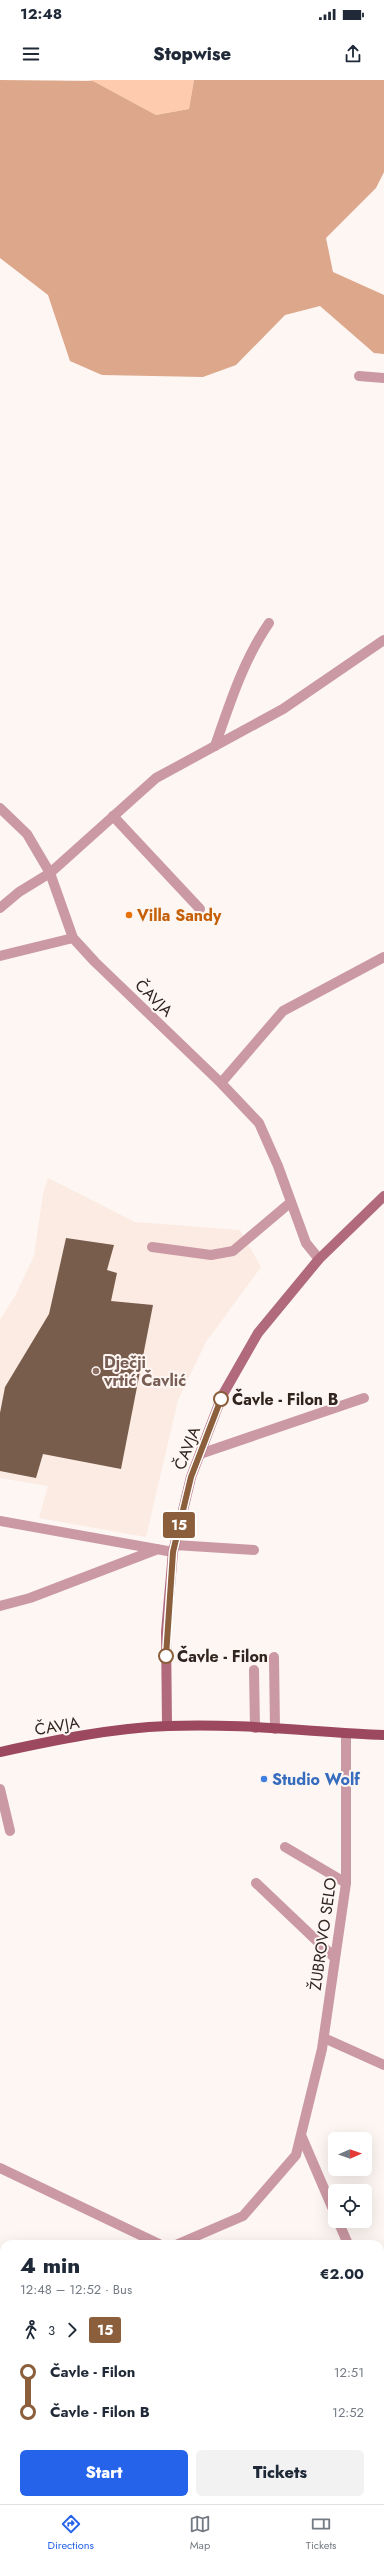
<!DOCTYPE html>
<meta charset="utf-8">
<style>
:root{--surface:#fff;--page:#f2f2f3;--text:#1f2937;--muted:#747a83;--line:#e0e1e3;--accent:#2563eb}
body{margin:0;font-family:Jost,sans-serif;background:var(--page);color:var(--text);height:100vh;display:flex;flex-direction:column;font-size:15px;white-space:nowrap}
*{box-sizing:border-box;margin:0}
p{font-size:13px;color:var(--muted)}
.icon{flex:none;width:22px;height:22px;fill:none;stroke:currentColor;stroke-width:2;stroke-linecap:round;stroke-linejoin:round}
.map{position:relative;flex:1;overflow:hidden}
.side{position:absolute;left:0px;top:2160px;width:384px;height:264px;display:flex;flex-direction:column;background:var(--surface);border-radius:12px 12px 0 0;box-shadow:0 4px 16px #0002}
.side>*{flex:none}
.badge{padding:0 8px;border-radius:3px;font-size:14px;line-height:26px}
.needle{width:26px;rotate:88deg}
.fabs{position:absolute;left:328px;top:2052px;display:grid;gap:8px}
.fabs a{display:grid;place-items:center;width:44px;height:44px;border-radius:6px;background:var(--surface);box-shadow:0 4px 16px #0002;font-size:20px}
.map>.badge{position:absolute;translate:-50% -50%;box-shadow:0 0 0 2px #fff}
.legs{display:flex;align-items:center;gap:6px;height:44px;padding:0 20px;font-size:13px}
.legs p{margin-inline-start:auto}
.summary{display:flex;align-items:center;justify-content:space-between;height:68px;padding:0 20px}
h1{font-size:22px;font-weight:800;line-height:30px}
.button{display:flex;gap:8px;margin-top:auto;padding:8px 20px}
.button a{flex:1;height:46px;border-radius:6px;background:var(--accent);color:#fff;font-size:16px;font-weight:800;line-height:46px;text-align:center}
.button a+a{background:var(--page);color:var(--text)}
ul{padding:0 20px;list-style:none}
li{display:flex;align-items:center;gap:14px;height:40px;font-size:15px}
li i{display:grid;place-items:center;width:6px;height:100%;margin:0 5px;background:currentColor}
li i::after{content:'';width:10px;height:10px;margin:-5px;border:3px solid;border-radius:50%;background:var(--surface)}
li p{margin-inline-start:auto}
li:first-child i{background:linear-gradient(#0000 50%,currentColor 0)}
li:last-child i{background:linear-gradient(currentColor 50%,#0000 0)}
.status{display:flex;justify-content:space-between;align-items:center;height:28px;padding:0 20px;background:var(--surface);direction:ltr}
.status svg{height:11px;fill:currentColor}
header{display:flex;justify-content:space-between;align-items:center;height:52px;padding:0 20px;background:var(--surface);font-size:18px;font-weight:800}
.dock{display:flex;justify-content:space-around;align-items:center;height:56px;border-top:1px solid var(--line);background:var(--surface);font-size:11px;color:var(--muted)}
.dock a{display:grid;justify-items:center;gap:2px}
.dock .selected{color:var(--accent)}
.map>svg:first-child{display:block}
.built{fill:#fcebe3}
.green{fill:#ffcbaf}
.forest{fill:#dca78a}
.building{fill:#785c4c}
.lines{fill:none;stroke-linecap:round;stroke-linejoin:round}
.lane{stroke:#cb99a3;stroke-width:10}
.street{stroke:#cb99a3;stroke-width:10}
.secondary{stroke:#b16a7b;stroke-width:10}
.primary{stroke:#9c485e;stroke-width:10}
.line-1-casing{stroke:#fff;stroke-width:9}
.line-1{stroke:#8b5e3c;stroke-width:6}
.food-dot{fill:#e8710a;stroke:#fdf6f2;stroke-width:1.5}
.education-dot{fill:#8d6e63;stroke:#fdf6f2;stroke-width:1.5}
.stop-1-dot{fill:#fff;stroke:#8b5e3c;stroke-width:2}
.shop-dot{fill:#3f7fe0;stroke:#fdf6f2;stroke-width:1.5}
.labels{text-anchor:middle;dominant-baseline:central;stroke-width:4;stroke-linejoin:round;paint-order:stroke}
.food-label{font-size:16px;font-weight:bold;fill:#c56008;stroke:#fdf6f2;text-anchor:start}
.street-label{font-size:16px;fill:#32251f;stroke:#fdf6f2}
.education-label{font-size:16px;font-weight:bold;fill:#785e54;stroke:#fdf6f2;text-anchor:start}
.stop-label{font-size:16px;font-weight:bold;fill:#32251f;stroke:#fdf6f2;text-anchor:start}
.shop-label{font-size:16px;font-weight:bold;fill:#366cbe;stroke:#fdf6f2;text-anchor:start}
</style>
<div class="status"><b>12:48</b><svg viewBox="0 0 49 12"><path d="M0 12V9h3v3zM5 12V6h3v6zM10 12V3h3v9zM15 12V0h3v12zM26 1h20v11H26zM47 4h2v5h-2z"/></svg></div>
<header><svg class="icon" aria-label="menu" viewBox="0 0 24 24"><path d="M4 6h16M4 12h16M4 18h16"/></svg>Stopwise<svg class="icon" aria-label="share" viewBox="0 0 24 24"><path d="M12 15V3M7 8l5-5 5 5M5 13v7h14v-7"/></svg></header>
<div class="map">
<svg width="384" height="2424" viewBox="0 0 384 2424">
<rect width="100%" height="100%" fill="#fdf6f2"/>
<path class="built" d="M48,1098L135,1142L240,1150L261,1187L206,1262L178,1320L146,1457L39,1438L48,1406L0,1398V1240L15,1216L34,1176L43,1114Z"/>
<path class="green" d="M87,0H194L189,29L156,35L93,1Z"/>
<path class="forest" d="M0,0L93,1L156,35L189,29L194,0H384V92L376,108L326,158L333,192L384,215V274L374,273L320,226L285,235L236,285L203,297L102,295L70,281L48,215L0,178Z"/>
<path class="building" d="M66,1158L114,1165L107,1190L117,1193L111,1221L153,1225L121,1389L43,1374L36,1398L0,1391V1333L5,1307L49,1234Z"/>
<g class="lines">
<path class="lane" d="M359,296L384,298
M215,666C230,623 243,581 269,543
M113,736L200,829
M152,1167L211,1175L233,1171L291,1122
M200,1374L364,1318
M0,1441L173,1472
M175,1465L254,1470
M0,1526L30,1518L158,1469
M274,1577L275,1649
M254,1590L255,1648
M0,1709L10,1751
M285,1767L346,1803
M256,1803L335,1878
M324,1958L384,1985
M0,2088L159,2164"/>
<path class="street" d="M0,728L27,754L50,793L19,812L0,828
M0,876L73,858
M221,1003L283,931L384,877
M319,1179L306,1163L278,1086L259,1043L221,1003L95,882L73,858L50,793L156,698L283,629L384,560
M301,2055L335,2134
M338,2141L348,2164
M178,2164L243,2136L296,2075L322,1969L346,1803V1654
M380,2239L384,2248
M380,2394L384,2391
M124,2424L126,2420
M340,2424L344,2420"/>
<path class="secondary" d="M167,1646L166,1552L173,1472L191,1397L222,1316L258,1253L319,1179L384,1116"/>
<path class="primary" d="M0,1672C55,1660 112,1648 168,1646C240,1643 312,1652 384,1655"/>
</g>
<g class="lines">
<g class="line-1-casing">
<path id="line-1" d="M166,1576L173,1472L191,1397L221,1319"/>
</g>
<use href="#line-1" class="line-1"/>
</g>
<circle class="food-dot" cx="129" cy="835" r="4"/>
<circle class="education-dot" cx="96" cy="1291" r="4"/>
<g class="stop-1-dot">
<circle cx="221" cy="1319" r="7"/>
<circle cx="166" cy="1576" r="7"/>
</g>
<circle class="shop-dot" cx="264" cy="1699" r="4"/>
<g class="labels">
<g class="food-label">
<text x="137" y="835">Villa Sandy</text>
</g>
<g class="street-label">
<text transform="translate(154 918) rotate(44)">ČAVJA</text>
<text transform="translate(187 1368) rotate(-69)">ČAVJA</text>
<text transform="translate(57 1646) rotate(-10)">ČAVJA</text>
<text transform="translate(323 1854) rotate(-82)">ŽUBROVO SELO</text>
</g>
<g class="education-label">
<text x="104" y="1282">Dječji<tspan x="104" dy="18">vrtić Čavlić</tspan></text>
</g>
<g class="stop-label">
<text x="232" y="1319">Čavle - Filon B</text>
<text x="177" y="1576">Čavle - Filon</text>
</g>
<g class="shop-label">
<text x="272" y="1699">Studio Wolf</text>
</g>
</g>
</svg>
<div class="fabs">
<a><svg class="needle" viewBox="-14 -14 28 28"><path d="M0-13l5 13h-10z" fill="#e53935"/><path d="M0 13l5-13h-10z" fill="#747a83"/></svg></a>
<a><svg class="icon" aria-label="locate" viewBox="0 0 24 24"><circle cx="12" cy="12" r="6"/><path d="M12 2v4M12 18v4M2 12h4M18 12h4"/></svg></a>
</div>
<b class="badge" style="left:179px;top:1445px;background:#8b5e3c;color:#fff">15</b>
<section class="side">
<div class="summary"><div><h1>4 min</h1><p>12:48 – 12:52 · Bus</p></div><b>€2.00</b></div>
<div class="legs"><svg class="icon" aria-label="walk" viewBox="0 0 24 24"><circle cx="13" cy="4" r="2"/><path d="M13 8l-2 6 4 7M11 14l-3 7M7 12l3-4h3l4 4"/></svg>3<svg class="icon" aria-label="forward" viewBox="0 0 24 24"><path d="M9 5l7 7-7 7"/></svg><b class="badge" style="background:#8b5e3c;color:#fff">15</b></div>
<ul>
<li><i style="color:#8b5e3c"></i><b>Čavle - Filon</b><p>12:51</p></li>
<li><i style="color:#8b5e3c"></i><b>Čavle - Filon B</b><p>12:52</p></li>
</ul>
<div class="button"><a>Start</a><a>Tickets</a></div>
</section>
</div>
<nav class="dock">
<a class="selected"><svg class="icon" aria-label="directions" viewBox="0 0 24 24"><path d="M12 3l9 9-9 9-9-9zM9 14v-3h6M13 9l2 2-2 2"/></svg>Directions</a>
<a><svg class="icon" aria-label="map" viewBox="0 0 24 24"><path d="M3 6l6-2 6 2 6-2v14l-6 2-6-2-6 2zM9 4v14M15 6v14"/></svg>Map</a>
<a><svg class="icon" aria-label="tickets" viewBox="0 0 24 24"><path d="M3 7h18v10H3zM15 7v10"/></svg>Tickets</a>
</nav>
